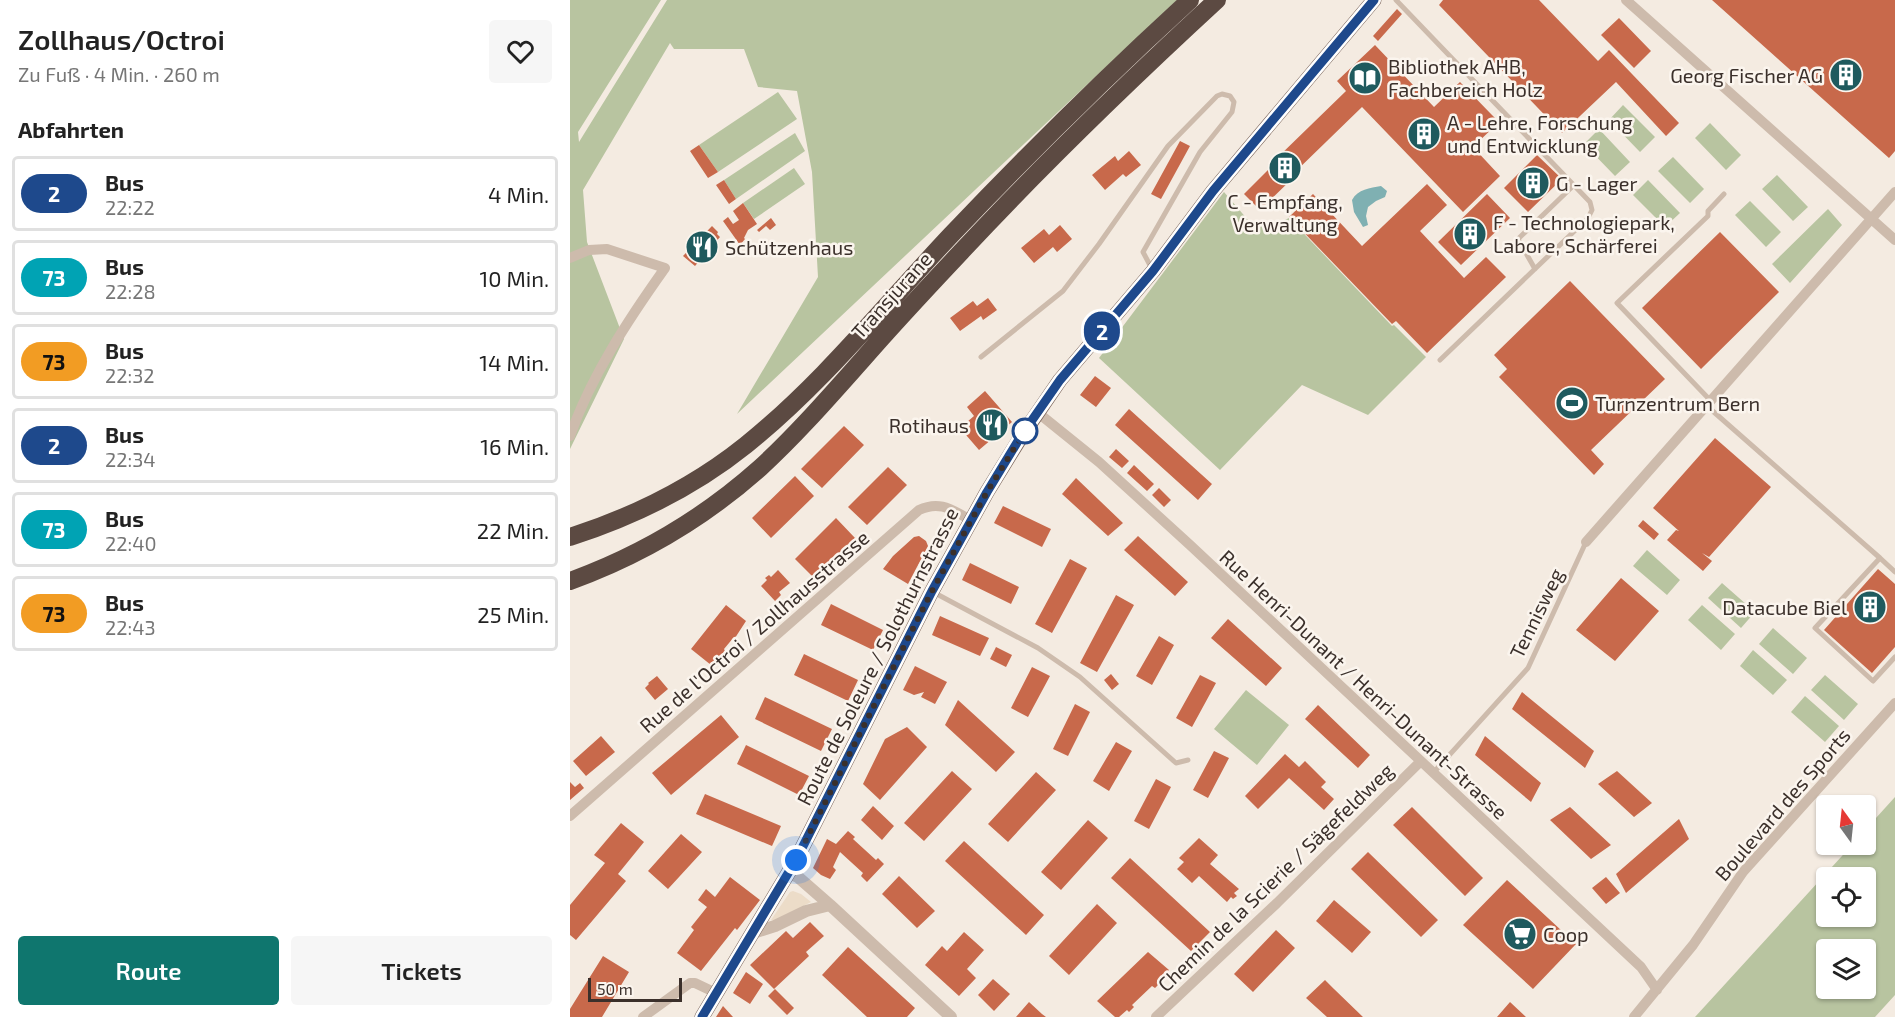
<!DOCTYPE html>
<html lang="de">
<meta charset="utf-8">
<style>
:root{--surface:#fff;--page:#f6f6f6;--text:#222;--muted:#767676;--line:#e0e0e0;--accent:#0f766e}
body{margin:0;font-family:"Exo 2",sans-serif;background:var(--page);color:var(--text);height:100vh;display:flex;flex-direction:column;font-size:22px;white-space:nowrap}
*{box-sizing:border-box;margin:0}
p{font-size:20px;color:var(--muted)}
.icon{flex:none;width:33px;height:33px;fill:none;stroke:currentColor;stroke-width:2;stroke-linecap:round;stroke-linejoin:round}
.map{position:relative;flex:1;overflow:hidden}
.details{display:flex;flex-direction:column;background:var(--surface);width:570px}
.details>*{flex:none}
.badge{padding:0 12px;border-radius:20px;font-size:21px;line-height:39px}
.needle{width:39px;rotate:345deg}
.fabs{position:absolute;left:1246px;top:795px;display:grid;gap:12px}
.fabs a{display:grid;place-items:center;width:60px;height:60px;border-radius:6px;background:var(--surface);box-shadow:0 2px 4px #0004;font-size:30px}
.scale{position:absolute;left:18px;bottom:15px;width:94px;box-sizing:border-box;padding-left:6px;border:3px solid #3b302b;border-top:0;font-size:16px;line-height:21px;white-space:nowrap;color:#3b302b;-webkit-text-stroke:4px #fbf5ee;paint-order:stroke}
.you{position:absolute;width:30px;height:30px;margin:-15px;border:4px solid #fff;border-radius:50%;background:#1a73e8;box-shadow:0 0 0 9px #1a73e833}
.map>.badge{position:absolute;translate:-50% -50%;box-shadow:0 0 0 3px #fff}
h2{padding:0 18px;font-size:22px;line-height:54px}
.round{display:grid;place-items:center;flex:none;width:63px;height:63px;border-radius:6px;background:var(--page)}
.headline{display:flex;align-items:center;justify-content:space-between;height:102px;padding:0 18px}
h1{font-size:28px;font-weight:600;line-height:45px}
.button{display:flex;gap:12px;margin-top:auto;padding:12px 18px}
.button a{flex:1;height:69px;border-radius:6px;background:var(--accent);color:#fff;font-size:24px;font-weight:600;line-height:69px;text-align:center}
.button a+a{background:var(--page);color:var(--text)}
ul{padding:0;list-style:none}
li{display:flex;align-items:center;gap:18px;height:75px;margin:0 12px 9px;padding:0 6px;border:3px solid var(--line);border-radius:6px}
li div{flex:1}
li b{display:block;font-size:22px}
li em{font-style:normal}
li .badge{min-width:66px;font-weight:700;text-align:center}
main{display:flex;flex:1;min-height:0}
.map>svg:first-child{display:block}
.green{fill:#b8c4a0;fill-rule:evenodd}
.plaza{fill:#ecdcc8}
.water{fill:#7fb0b2}
.building{fill:#c8694b}
.lines{fill:none;stroke-linecap:round;stroke-linejoin:round}
.service{stroke:#cdbbac;stroke-width:5}
.minor{stroke:#cdbbac;stroke-width:10}
.tertiary{stroke:#cdbbac;stroke-width:12}
.primary{stroke:#7d675c;stroke-width:15}
.motorway{stroke:#5c4a42;stroke-width:18}
.line-casing{stroke:#fff;stroke-width:14}
.line{stroke:#1e498c;stroke-width:9}
.walk{stroke:#3b302b;stroke-width:6;stroke-dasharray:0 10.8}
.stop-dot{fill:#fff;stroke:#1e498c;stroke-width:3}
.labels{text-anchor:middle;dominant-baseline:central;stroke-width:5;stroke-linejoin:round;paint-order:stroke}
.poi-label{font-size:20px;fill:#3b302b;stroke:#fbf5ee;text-anchor:start}
.street-label{font-size:20px;fill:#3b302b;stroke:#fbf5ee}
</style>
<main>
<section class="details">
<div class="headline"><div><h1>Zollhaus/Octroi</h1><p>Zu Fuß · 4 Min. · 260 m</p></div><a class="round"><svg class="icon" aria-label="heart" viewBox="0 0 24 24"><path d="M12 20l-8-8c-3-5 5-10 8-4 3-6 11-1 8 4z"/></svg></a></div>
<h2>Abfahrten</h2>
<ul>
<li><span class="badge" style="background:#1e498c;color:#fff">2</span><div><b>Bus</b><p>22:22</p></div><em>4 Min.</em></li>
<li><span class="badge" style="background:#00a3b4;color:#fff">73</span><div><b>Bus</b><p>22:28</p></div><em>10 Min.</em></li>
<li><span class="badge" style="background:#f29c23;color:#111">73</span><div><b>Bus</b><p>22:32</p></div><em>14 Min.</em></li>
<li><span class="badge" style="background:#1e498c;color:#fff">2</span><div><b>Bus</b><p>22:34</p></div><em>16 Min.</em></li>
<li><span class="badge" style="background:#00a3b4;color:#fff">73</span><div><b>Bus</b><p>22:40</p></div><em>22 Min.</em></li>
<li><span class="badge" style="background:#f29c23;color:#111">73</span><div><b>Bus</b><p>22:43</p></div><em>25 Min.</em></li>
</ul>
<div class="button"><a>Route</a><a>Tickets</a></div>
</section>
<div class="map">
<svg width="1325" height="1017" viewBox="0 0 1325 1017">
<rect width="100%" height="100%" fill="#f4ebe1"/>
<path class="green" d="M0,0H91L8,132L9,142L97,0H607L167,414L248,277L242,172L227,91L188,87L174,49H104L100,43L13,190L17,242L54,339L0,449Z
M208,92L227,119L148,172L129,145Z
M1053,105L1085,137L1070,152L1039,120Z
M1140,123L1171,155L1156,170L1125,138Z
M1029,129L1060,162L1045,176L1014,144Z
M225,133L235,151L166,199L154,180Z
M1103,157L1134,189L1120,203L1088,171Z
M224,168L235,184L184,219L173,203Z
M1207,175L1238,207L1223,221L1192,189Z
M1078,180L1110,213L1095,227L1063,195Z
M654,192L684,227L702,226L719,218L822,326L824,325L856,357L798,415L732,385L650,470L529,358Z
M1180,201L1211,232L1196,247L1165,215Z
M1258,209L1272,225L1220,283L1202,264Z
M1077,550L1110,580L1097,595L1063,566Z
M1152,583L1185,612L1171,628L1138,598Z
M1132,605L1165,634L1151,650L1118,620Z
M1203,628L1237,658L1223,674L1189,644Z
M1183,650L1217,680L1203,695L1170,666Z
M1255,675L1288,704L1274,720L1241,690Z
M676,690L719,725L687,765L644,729Z
M1235,696L1269,726L1255,742L1221,712Z
M1325,797V995L1305,1017H1125L1282,845L1296,844V829ZM1257,878H1296V916H1257ZM1257,950H1296V988H1257Z"/>
<path class="plaza" d="M223,891L231,894L241,902L205,921L201,920L220,892Z"/>
<path class="water" d="M811,186L817,191L815,197L806,201L798,207L796,216L798,225L793,227L784,212L782,200C788,189 800,188 811,186Z"/>
<path class="building" d="M873,0H969L1028,61L1039,50L1109,123L1096,136L1046,82L992,133L869,5Z
M1142,0H1325V151L1319,158Z
M827,9L832,14L808,41L803,36Z
M1049,18L1081,51L1064,68L1031,35Z
M805,45L864,107L890,82L921,114L929,122L903,147L930,176L893,212L792,107L722,175L724,177L690,210L674,194L708,160L706,159L776,91L767,81Z
M610,141L620,146L591,199L581,194Z
M129,145L148,172L138,178L120,151Z
M559,151L571,165L556,177L553,174L535,190L522,175L545,156L548,161Z
M967,155L992,179L958,212L934,188Z
M154,180L166,199L159,204L146,185Z
M857,184L877,205L850,231L894,278L916,257L936,277L857,353L826,321L822,324L719,217L743,194L792,246Z
M917,194L940,218L891,265L868,242Z
M173,203L187,224L178,230L174,238L175,239L170,245L153,221L158,217L163,224L169,220L163,211Z
M201,218L206,225L200,230L196,226L189,232L187,230Z
M490,225L502,239L487,252L483,247L464,263L451,248L474,229L479,235Z
M142,226L148,232L147,234L150,237L125,266L113,256Z
M1150,232L1209,292L1131,369L1072,308Z
M1000,281L1095,379L1021,450L1034,464L1024,475L929,377L937,369L924,355Z
M418,298L427,310L413,320L411,316L390,331L380,318L403,301L407,306Z
M525,376L541,388L526,407L510,395Z
M415,391L442,422L409,450L390,428L404,416L397,407Z
M559,409L642,484L628,500L545,425Z
M274,426L294,445L252,488L231,469Z
M1145,438L1201,487L1139,557L1132,553L1142,561L1133,571L1097,540L1106,530L1109,531L1083,508Z
M546,449L559,461L552,468L539,457Z
M564,465L584,484L577,491L557,473Z
M318,467L337,485L297,525L278,507Z
M225,476L244,496L201,538L182,518Z
M506,478L553,523L538,536L492,494Z
M589,488L601,500L594,507L582,495Z
M433,506L481,529L472,547L424,523Z
M266,518L285,538L244,578L225,559Z
M1073,520L1089,534L1084,540L1068,526Z
M349,536L356,541L358,546L338,584L313,569L323,556L344,537Z
M568,536L618,582L605,596L554,550Z
M500,559L517,568L482,633L465,624Z
M400,563L449,587L441,604L392,580Z
M1308,569L1325,584V647L1302,673L1254,630Z
M208,570L220,583L209,592L211,595L205,601L191,586L197,580L195,578L199,575L201,577Z
M1051,578L1089,611L1045,661L1006,630Z
M546,595L564,605L527,672L510,663Z
M261,604L313,630L303,650L251,625Z
M156,605L176,621L165,638L164,637L154,649L155,651L141,665L121,649Z
M370,616L419,638L410,656L362,635Z
M658,619L712,668L696,686L641,638Z
M589,636L604,645L582,685L566,676Z
M426,647L442,655L436,667L420,659Z
M234,654L288,680L278,701L224,675Z
M345,666L377,682L365,704L351,697L354,692L344,695L333,690Z
M462,667L480,676L458,717L441,708Z
M541,674L549,684L542,690L534,680Z
M630,675L646,683L622,727L606,718Z
M87,676L98,689L85,700L75,688L79,684L78,683Z
M952,692L1024,751L1015,768L942,709Z
M195,697L262,729L251,751L185,719Z
M388,700L445,752L426,772L375,725Z
M505,704L520,712L498,756L483,749Z
M748,705L800,755L788,768L735,719Z
M151,715L169,737L101,795L82,773Z
M337,727L357,747L310,800L293,784L315,739Z
M31,736L45,752L16,776L3,761Z
M915,736L971,783L961,802L905,755Z
M546,742L562,751L539,791L523,781Z
M176,745L239,776L229,795L167,764Z
M644,751L659,758L638,798L623,790Z
M715,754L729,767L735,761L756,782L751,787L764,799L754,810L719,778L688,809L675,796Z
M382,771L402,789L354,841L334,823Z
M1047,771L1082,803L1064,817L1028,784Z
M466,772L486,790L438,842L418,824Z
M586,779L601,787L579,829L564,821Z
M0,782L5,787L10,783L14,788L0,800Z
M135,794L211,826L202,846L126,814Z
M303,806L324,826L312,840L291,820Z
M842,807L913,878L895,896L823,825Z
M1000,807L1041,845L1021,859L980,820Z
M1109,819L1119,839L1056,893L1046,874Z
M518,820L538,838L491,890L471,872Z
M51,823L74,842L48,874L56,881L6,940L0,935V905L35,863L24,855Z
M278,831L285,837L283,839L306,860L308,858L314,864L297,882L291,876L293,873L270,852L263,867L266,870L260,879L251,875L243,868L257,839L266,844Z
M111,834L132,852L98,889L78,871Z
M629,838L648,855L640,864L669,889L664,893L667,896L663,899L661,897L657,902L629,876L622,883L607,869L614,862L609,858Z
M394,841L474,915L456,935L375,861Z
M798,852L868,920L851,937L781,869Z
M560,858L640,932L621,951L541,878Z
M329,876L365,911L347,928L312,894Z
M160,877L190,900L167,930L165,928L131,971L107,953L124,930L121,927L137,907L128,900L136,889L145,897Z
M1036,877L1050,893L1036,904L1022,888Z
M937,880L1006,944L963,989L893,925Z
M764,900L801,932L782,953L746,921Z
M527,904L547,923L499,975L479,956Z
M240,922L254,936L236,952L239,956L204,989L180,965L216,931L223,938Z
M706,930L725,948L683,992L664,974Z
M394,932L414,950L397,969L406,978L389,996L355,965L372,946L377,951Z
M278,947L345,1008L337,1017H297L252,975Z
M578,952L599,970L587,981L590,983L585,988L582,986L562,1005L564,1007L559,1012L557,1010L549,1017H545L527,1001Z
M33,956L59,972L32,1017H0V1009Z
M176,972L193,984L180,1004L163,993Z
M423,979L440,994L424,1011L408,995Z
M755,980L764,989L793,1017H757L736,998Z
M205,989L224,1008L217,1015L198,996Z
M459,1002L472,1014L476,1017H446Z
M940,1002L956,1017H927Z
M153,1006L163,1017H146Z"/>
<g class="lines">
<path class="service" d="M826,0L1020,202L1022,210L1018,218L870,360
M965,269L948,239L1004,185
M411,357L493,291L529,244L598,146L647,96L652,94L660,96L664,102L662,112L630,152L573,252L582,269
M1140,400L1047,303L1138,216V211L1154,194
M1137,406L1310,558
M1325,572L1310,558L1245,628L1303,681L1325,657
M363,592L468,648L510,677L606,763L618,760
M864,772L958,668L1016,542"/>
<path class="minor" d="M1056,0L1325,240
M0,258L19,250L37,249L95,268C58,320 21,376 0,436
M467,412L529,462L620,545L1071,967L1087,990
M1016,542L1325,192
M0,816L349,510C370,500 382,510 401,520
M73,1017L120,983H125L146,993
M586,1017L707,903L850,762
M1064,1017L1123,945L1173,872L1325,703"/>
<path class="tertiary" d="M219,873L228,877L260,905L381,1017
M183,933L205,926L236,911L260,905"/>
<path class="primary" d="M132,1017L226,860L362,591L417,492L451,437L490,380L583,271L643,191L804,0"/>
<path class="motorway" d="M0,537C62,517 125,486 176,445C252,384 314,306 381,235C458,154 537,76 620,0
M0,581C69,556 135,517 190,468C227,434 260,396 293,359C325,322 358,287 391,252C473,164 559,81 647,0"/>
</g>
<g class="lines">
<g class="line-casing">
<path id="line" d="M132,1017L226,860L362,591L417,492L451,436L490,380L583,271L643,191L804,0"/>
</g>
<use href="#line" class="line"/>
<path class="walk" d="M226,860L362,591L417,492L458,426L455,431"/>
</g>
<defs>
<g id="building-disc" transform="scale(1.725)"><circle r="9.5" fill="#1f5a5e" stroke="#fbf5ee"/><path d="M-4-6H4V6H1V3H-1V6H-4ZM-2.5-4.3h1.7v1.8h-1.7ZM.8-4.3h1.7v1.8H.8ZM-2.5-1h1.7V.8h-1.7ZM.8-1h1.7V.8H.8Z" fill="#fff"/></g>
<g id="library-disc" transform="scale(1.725)"><circle r="9.5" fill="#1f5a5e" stroke="#fbf5ee"/><path d="M-6-4Q-3-5.5-.7-3.5V5Q-3 3-6 4ZM6-4Q3-5.5 .7-3.5V5Q3 3 6 4Z" fill="#fff"/></g>
<g id="restaurant-disc" transform="scale(1.725)"><circle r="9.5" fill="#1f5a5e" stroke="#fbf5ee"/><path d="M-5-6h1v4h1v-4h1v4h1v-4h1v5L-1.5 .5V6h-2V.5L-5-1ZM5-6V6H3V1.5H1.5Q1.5-4 5-6Z" fill="#fff"/></g>
<g id="stadium-disc" transform="scale(1.725)"><circle r="9.5" fill="#1f5a5e" stroke="#fbf5ee"/><path d="M0-5a6.5 5 0 1 0 0 10a6.5 5 0 1 0 0-10ZM-3.5-1.8h7v3.6h-7Z" fill="#fff"/></g>
<g id="supermarket-disc" transform="scale(1.725)"><circle r="9.5" fill="#1f5a5e" stroke="#fbf5ee"/><path d="M-6-5.5h2.5l.6 2H6L4.5 2H-2.5L-4.4-4H-6ZM-1.5 3.2a1.3 1.3 0 1 0 .1 0ZM3 3.2a1.3 1.3 0 1 0 .1 0Z" fill="#fff"/></g>
</defs>
<g fill-rule="evenodd">
<use href="#building-disc" x="1276" y="75"/>
<use href="#library-disc" x="795" y="78"/>
<use href="#building-disc" x="854" y="134"/>
<use href="#building-disc" x="715" y="168"/>
<use href="#building-disc" x="963" y="183"/>
<use href="#building-disc" x="900" y="234"/>
<use href="#restaurant-disc" x="132" y="247"/>
<use href="#stadium-disc" x="1002" y="403"/>
<use href="#restaurant-disc" x="422" y="425"/>
<use href="#building-disc" x="1300" y="607"/>
<use href="#supermarket-disc" x="950" y="934"/>
</g>
<circle class="stop-dot" cx="455" cy="431" r="12"/>
<g class="labels">
<g class="poi-label">
<text x="818" y="66">Bibliothek AHB,<tspan x="818" dy="23">Fachbereich Holz</tspan></text>
<text x="1253" y="75" text-anchor="end">Georg Fischer AG</text>
<text x="877" y="122">A - Lehre, Forschung<tspan x="877" dy="23">und Entwicklung</tspan></text>
<text x="986" y="183">G - Lager</text>
<text x="715" y="201" text-anchor="middle">C - Empfang,<tspan x="715" dy="23">Verwaltung</tspan></text>
<text x="923" y="222">F - Technologiepark,<tspan x="923" dy="23">Labore, Schärferei</tspan></text>
<text x="155" y="247">Schützenhaus</text>
<text x="1025" y="403">Turnzentrum Bern</text>
<text x="399" y="425" text-anchor="end">Rotihaus</text>
<text x="1277" y="607" text-anchor="end">Datacube Biel</text>
<text x="973" y="934">Coop</text>
</g>
<g class="street-label">
<text transform="translate(321 295) rotate(-48)">Transjurane</text>
<text transform="translate(966 613) rotate(-64)">Tennisweg</text>
<text transform="translate(184 631) rotate(-41)">Rue de l'Octroi / Zollhausstrasse</text>
<text transform="translate(307 656) rotate(-63)">Route de Soleure / Solothurnstrasse</text>
<text transform="translate(794 684) rotate(43)">Rue Henri-Dunant / Henri-Dunant-Strasse</text>
<text transform="translate(1212 804) rotate(-49)">Boulevard des Sports</text>
<text transform="translate(705 877) rotate(-44)">Chemin de la Scierie / Sägefeldweg</text>
</g>
</g>
</svg>
<div class="fabs">
<a><svg class="needle" viewBox="-14 -14 28 28"><path d="M0-13l5 13h-10z" fill="#e53935"/><path d="M0 13l5-13h-10z" fill="#767676"/></svg></a>
<a><svg class="icon" aria-label="locate" viewBox="0 0 24 24"><circle cx="12" cy="12" r="6"/><path d="M12 2v4M12 18v4M2 12h4M18 12h4"/></svg></a>
<a><svg class="icon" aria-label="layers" viewBox="0 0 24 24"><path d="M12 4l9 5-9 5-9-5zM3 14l9 5 9-5"/></svg></a>
</div>
<div class="scale">50 m</div>
<div class="you" style="left:226px;top:860px"></div>
<b class="badge" style="left:532px;top:331px;background:#1e498c;color:#fff">2</b>
</div>
</main>
